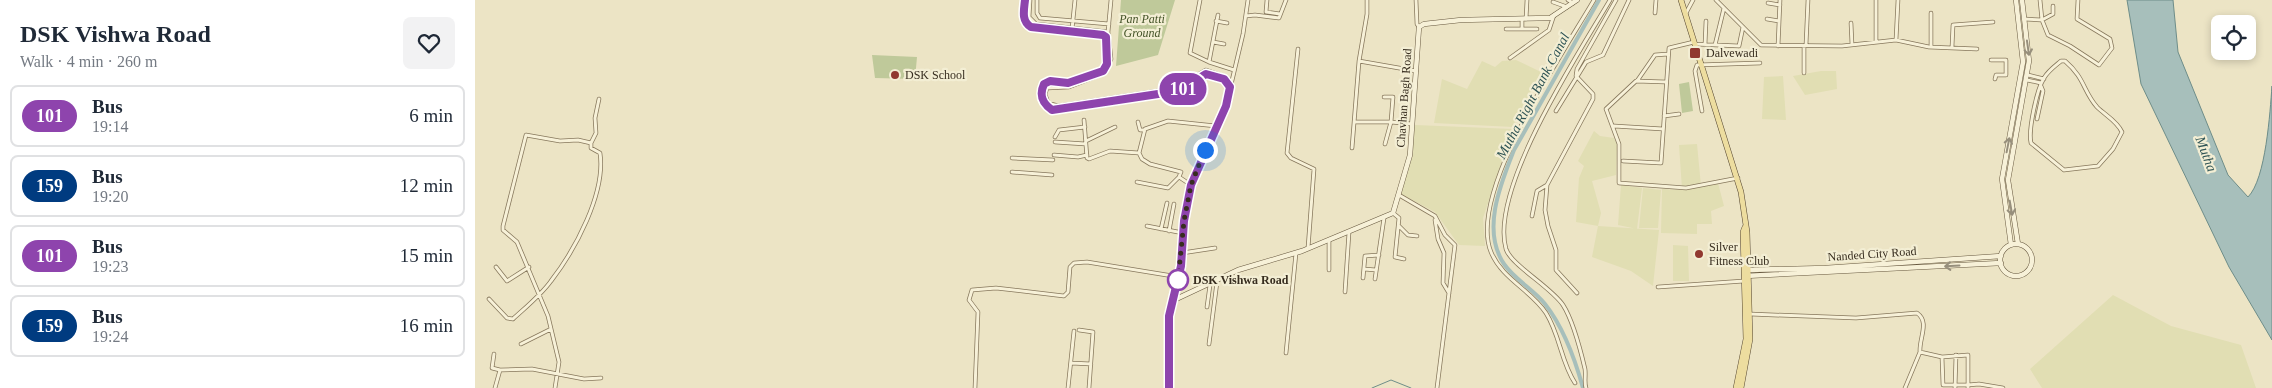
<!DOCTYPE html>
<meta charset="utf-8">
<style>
:root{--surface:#fff;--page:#f2f2f3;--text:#1f2937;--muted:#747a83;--line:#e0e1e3}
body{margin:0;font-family:Georgia,serif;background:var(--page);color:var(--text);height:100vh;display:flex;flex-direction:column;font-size:19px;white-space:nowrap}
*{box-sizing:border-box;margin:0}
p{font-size:16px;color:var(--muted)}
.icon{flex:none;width:28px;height:28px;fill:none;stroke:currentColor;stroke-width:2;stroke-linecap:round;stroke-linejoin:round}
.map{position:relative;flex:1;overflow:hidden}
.panel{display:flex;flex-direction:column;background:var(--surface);width:475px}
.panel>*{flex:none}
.badge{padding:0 10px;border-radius:16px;font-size:18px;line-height:32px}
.fabs{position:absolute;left:1736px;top:15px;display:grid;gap:10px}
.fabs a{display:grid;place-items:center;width:45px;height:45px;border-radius:8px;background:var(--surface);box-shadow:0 2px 8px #0003;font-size:25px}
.you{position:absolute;width:25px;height:25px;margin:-12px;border:4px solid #fff;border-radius:50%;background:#1a73e8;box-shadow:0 0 0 8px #1a73e833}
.map>.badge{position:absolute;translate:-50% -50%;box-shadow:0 0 0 2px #fff}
.round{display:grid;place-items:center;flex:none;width:52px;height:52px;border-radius:8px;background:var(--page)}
.summary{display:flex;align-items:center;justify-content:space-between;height:85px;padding:0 20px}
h1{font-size:24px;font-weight:800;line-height:38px}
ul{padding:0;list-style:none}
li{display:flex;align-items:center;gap:15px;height:62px;margin:0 10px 8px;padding:0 10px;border:2px solid var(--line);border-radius:8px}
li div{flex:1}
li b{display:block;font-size:19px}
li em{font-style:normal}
li .badge{min-width:55px;font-weight:700;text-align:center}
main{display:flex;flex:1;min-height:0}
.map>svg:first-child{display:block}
.farmland{fill:#e1deb3}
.green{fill:#bfc99a}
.water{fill:#a7bfbb;stroke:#6e8d89}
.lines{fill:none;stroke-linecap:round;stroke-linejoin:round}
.stream{stroke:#6e8d89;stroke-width:1}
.canal{stroke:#a7bfbb;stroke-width:4}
.street-casing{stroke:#86775c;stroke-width:4.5}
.secondary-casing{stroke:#67583f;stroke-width:5.5}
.primary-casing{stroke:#544530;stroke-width:6}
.street{stroke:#f7f1d8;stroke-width:3}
.secondary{stroke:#f7f1d8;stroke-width:4.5}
.primary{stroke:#eddd9f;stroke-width:5}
.oneway{stroke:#978f7c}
.line-casing{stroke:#fff;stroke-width:11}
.line{stroke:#8e44ad;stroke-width:8}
.walk{stroke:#372d1f;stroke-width:5;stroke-dasharray:0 9}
.poi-dot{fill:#913930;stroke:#f3eed4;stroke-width:2}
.stop-dot{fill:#fff;stroke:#8e44ad;stroke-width:2.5}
.labels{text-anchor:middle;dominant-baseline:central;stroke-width:4.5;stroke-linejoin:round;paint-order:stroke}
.park-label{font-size:12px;font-style:italic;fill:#435227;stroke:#f3eed4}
.poi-label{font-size:12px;fill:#372d1f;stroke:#f3eed4;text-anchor:start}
.street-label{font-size:12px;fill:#372d1f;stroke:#f3eed4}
.stop-label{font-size:12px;font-weight:bold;fill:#372d1f;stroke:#f3eed4;text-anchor:start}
.water-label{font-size:14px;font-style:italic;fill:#2f5455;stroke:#f3eed4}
</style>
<main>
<section class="panel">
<div class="summary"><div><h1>DSK Vishwa Road</h1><p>Walk · 4 min · 260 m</p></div><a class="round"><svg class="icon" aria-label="heart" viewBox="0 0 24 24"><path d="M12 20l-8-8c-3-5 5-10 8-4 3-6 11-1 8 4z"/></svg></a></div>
<ul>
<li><span class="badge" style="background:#8e44ad;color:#fff">101</span><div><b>Bus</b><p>19:14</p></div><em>6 min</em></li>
<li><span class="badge" style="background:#003b80;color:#fff">159</span><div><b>Bus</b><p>19:20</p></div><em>12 min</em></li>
<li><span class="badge" style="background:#8e44ad;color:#fff">101</span><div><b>Bus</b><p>19:23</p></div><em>15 min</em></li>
<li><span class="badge" style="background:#003b80;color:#fff">159</span><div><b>Bus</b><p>19:24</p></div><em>16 min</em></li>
</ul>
</section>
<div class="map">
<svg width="1797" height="388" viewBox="0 0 1797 388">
<rect width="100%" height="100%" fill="#ece4c5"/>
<path class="farmland" d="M1041,60L1066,72L1038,127L959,123L967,79L992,89L1007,61L1020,67L1027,61Z
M1346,71H1361L1362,89L1330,95L1318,76Z
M1308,76L1311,120L1287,119L1289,77Z
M940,125L1038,129L1008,218L1010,246L984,245L960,212L926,194L937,158Z
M1119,131L1125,136L1139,138L1142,144L1141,175L1117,181L1126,213L1123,226L1184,230L1178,286L1156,271L1117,257L1123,226L1101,222L1104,178L1109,166L1103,161Z
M1222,144L1226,186L1207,189L1204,145Z
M1243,183L1249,206L1236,211L1237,224H1222V234L1186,233L1187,189L1206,190Z
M1146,185L1167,188L1162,229L1143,225Z
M1168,188L1186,190L1183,228H1164Z
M1198,245L1213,246L1214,281H1198Z
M1638,295L1696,326L1766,345L1781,388H1567L1555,369Z"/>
<path class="green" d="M646,0H700L683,55L641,66Z
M397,55L442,57L440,79L400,78Z
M1214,82L1218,111L1207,113L1204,84Z"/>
<path class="water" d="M1652,0H1698L1703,52L1753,175L1773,197C1791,179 1795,112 1797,86V340L1754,267L1666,84Z"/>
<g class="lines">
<path class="stream" d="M897,388L916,380L936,388"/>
<path class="canal" d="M1108,388C1100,359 1089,328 1070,304C1058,289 1040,280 1029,264C1006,230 1026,183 1039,150L1124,0"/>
<g class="street-casing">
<path id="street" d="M550,0C549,10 546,21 556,27L628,35L631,37L632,64L628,71L593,83L575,81L569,84C564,95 567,103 577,110L703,91L731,74L749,79
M555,0L554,17L561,24L633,32
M562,0V13L565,18L634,24
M725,0L715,53L734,62
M792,0L791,12L805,14
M892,0V14L884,61L941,71
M941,0L942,24L944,27
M1093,0L1098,3
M1241,0L1286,45L1367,46L1421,40L1454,47L1502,49
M1565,0L1567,20L1573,35L1595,46L1624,65L1637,48L1635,39L1602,19L1603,0
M1078,2L1092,7
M1293,3L1305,5
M1180,13L1181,0
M1211,13L1218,0
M1456,13V47
M743,15L734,62L759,70
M771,16L780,15L804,18L811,0
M1051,19L1052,0
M1292,19L1304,21
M1549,19L1567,20L1578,14V6
M741,21L752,23
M1376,23L1377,45
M597,29L600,0
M1031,29H1047V20
M1047,29H1062
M633,32L636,59L630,73L594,87L572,88L570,94L573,103L583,106L702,88L731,70L748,76L755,87
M633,32L636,0
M1421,40L1423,0
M1401,41V0
M738,42L749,44
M1220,44L1264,46L1268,27
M1230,45L1231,21
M1240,45L1249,8
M1331,45L1333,0
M1303,46L1305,0
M1329,46V73
M1477,47L1478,25L1518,22
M823,49L812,153L816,158L839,169L833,248
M1035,58L1074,30L1079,15
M1516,60H1531V75H1521L1520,79
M1586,61H1590C1610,78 1608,91 1622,107C1630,115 1642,121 1647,132L1638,149L1623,166L1589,170L1556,143C1553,130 1562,89 1569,78C1573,71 1580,66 1586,61Z
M1553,75L1569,79
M1552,80L1566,83
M1162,81L1180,55L1193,54
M1191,82L1161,81L1131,109L1144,144V183L1211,188L1263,178
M909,97H918L916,122L937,124
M1081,111L1111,62L1128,55L1154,0
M1227,111L1220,71L1222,65L1285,63
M1189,116L1204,114
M1562,119L1568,91L1566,86
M609,120L612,158L614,159L635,151L664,153
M663,122L665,130H669
M879,122H916L910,144
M1139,126L1188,129
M580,137L584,130L610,127
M611,141L640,127
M580,142L611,144
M877,148L884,61
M579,155L603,157L612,155
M537,158L578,160
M1148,161L1186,163L1194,48L1219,42
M537,172L577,175
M662,182L693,188L704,177
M716,185L704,177L706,172L675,164L667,159L664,153L670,129L693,121L741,126
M924,195L960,216L970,235L980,245L962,388
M918,213L924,218L920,257L929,259
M1057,216L1062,191L1072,185
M960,220L963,239L969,253L968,283L974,293
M672,226L708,233
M924,226L933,235L942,236
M686,229L692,203
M694,231L699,204
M707,253L740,248
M21,267L32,281L54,267
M889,269L901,270
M854,270V240
M888,278L890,256L904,255
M900,279L909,218
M1183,287L1269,281
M870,292L874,232
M1102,293L1081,270V250L1073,226L1070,210L1072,185L1118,99V94L1101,76L1102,69L1141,0
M14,299L32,318L38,319C51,307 66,295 76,281C100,250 131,193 125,153L116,148V143L121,133L120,118L124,99
M698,300L706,266L709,221L716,185L751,106L768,34L773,0
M732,307L735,285
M1275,314L1381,318L1442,313C1455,322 1444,338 1445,352L1467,357L1493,355V385L1504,384L1528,388
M604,330L618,332L614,388
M46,344L76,329
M734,344L742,282
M811,353L821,253
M19,354L17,368L25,370
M1467,357L1468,385H1493V388
M596,363L616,364
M1100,383C1086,362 1085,335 1071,313C1056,290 1027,279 1016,252C992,193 1089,52 1119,0
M20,388L25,370L57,369L109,379L126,378
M80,388L84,362L73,316L42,242L28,230V226L51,135L85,141L103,140L116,143
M500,388L503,312L494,300L497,290L521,288L589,296L593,292L595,267L599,263L612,262L704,277
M593,388L599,331
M1111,388C1109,382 1111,376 1110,369C1106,352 1097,319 1088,305C1076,287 1036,265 1031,249C1014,189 1104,53 1135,0
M1430,388L1445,352
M1480,388L1481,355"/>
</g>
<g class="secondary-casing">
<path id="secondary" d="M1525 260a16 16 0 1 1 32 0a16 16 0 1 1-32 0Z
M1543,244L1533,180L1554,61L1547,0
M1536,245L1527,179L1548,62L1541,0
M1270,270L1350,268L1526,256
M1270,276L1526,263
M694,388L693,334L697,301L763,270L827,251L918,213L935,155L944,27L949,24L986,20L1075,18L1102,0"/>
</g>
<g class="primary-casing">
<path id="primary" d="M1206,0L1266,192L1272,232L1275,339L1266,388
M1261,388L1271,339L1268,232L1270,227"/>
</g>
<use href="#street" class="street"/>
<use href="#secondary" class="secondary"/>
<use href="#primary" class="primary"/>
</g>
<defs><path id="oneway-shaft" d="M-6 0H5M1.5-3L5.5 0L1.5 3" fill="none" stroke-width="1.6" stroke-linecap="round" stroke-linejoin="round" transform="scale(1.25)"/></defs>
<g class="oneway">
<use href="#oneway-shaft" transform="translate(1553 48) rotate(82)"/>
<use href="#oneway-shaft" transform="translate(1533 145) rotate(-79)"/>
<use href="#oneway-shaft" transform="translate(1536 208) rotate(80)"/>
<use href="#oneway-shaft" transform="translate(1477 266) rotate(177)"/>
</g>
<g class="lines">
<g class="line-casing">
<path id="line" d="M550,0C549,10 546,21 556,27L628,35L631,37L632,64L628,71L593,83L575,81L569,84C564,95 567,103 577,110L703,91L731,74L749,79L755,87L751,106L716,185L709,221L706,266L694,316V388"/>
</g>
<use href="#line" class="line"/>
<path class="walk" d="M703,280L709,221L716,185L730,150"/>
</g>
<g class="poi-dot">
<rect x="1214" y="47" width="12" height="12" rx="2.5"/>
<circle cx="420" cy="75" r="5"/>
<circle cx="1224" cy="254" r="5"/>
</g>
<circle class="stop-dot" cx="703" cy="280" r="10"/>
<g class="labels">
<g class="park-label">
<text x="667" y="19">Pan Patti<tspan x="667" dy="14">Ground</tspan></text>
</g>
<g class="poi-label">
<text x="1231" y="53">Dalvewadi</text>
<text x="430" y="75">DSK School</text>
<text x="1234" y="247">Silver<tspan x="1234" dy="14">Fitness Club</tspan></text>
</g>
<g class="street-label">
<text transform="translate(929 98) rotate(-86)">Chavhan Bagh Road</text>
<text transform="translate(1397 254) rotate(-4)">Nanded City Road</text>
</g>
<g class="stop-label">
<text x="718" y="280">DSK Vishwa Road</text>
</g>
<g class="water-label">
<text transform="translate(1058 96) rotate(-62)">Mutha Right Bank Canal</text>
<text transform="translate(1731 154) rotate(69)">Mutha</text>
</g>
</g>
</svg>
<div class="fabs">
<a><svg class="icon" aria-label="locate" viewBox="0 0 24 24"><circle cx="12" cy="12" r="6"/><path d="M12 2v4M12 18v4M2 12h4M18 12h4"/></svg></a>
</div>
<div class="you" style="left:730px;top:150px"></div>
<b class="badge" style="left:708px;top:89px;background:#8e44ad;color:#fff">101</b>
</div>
</main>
